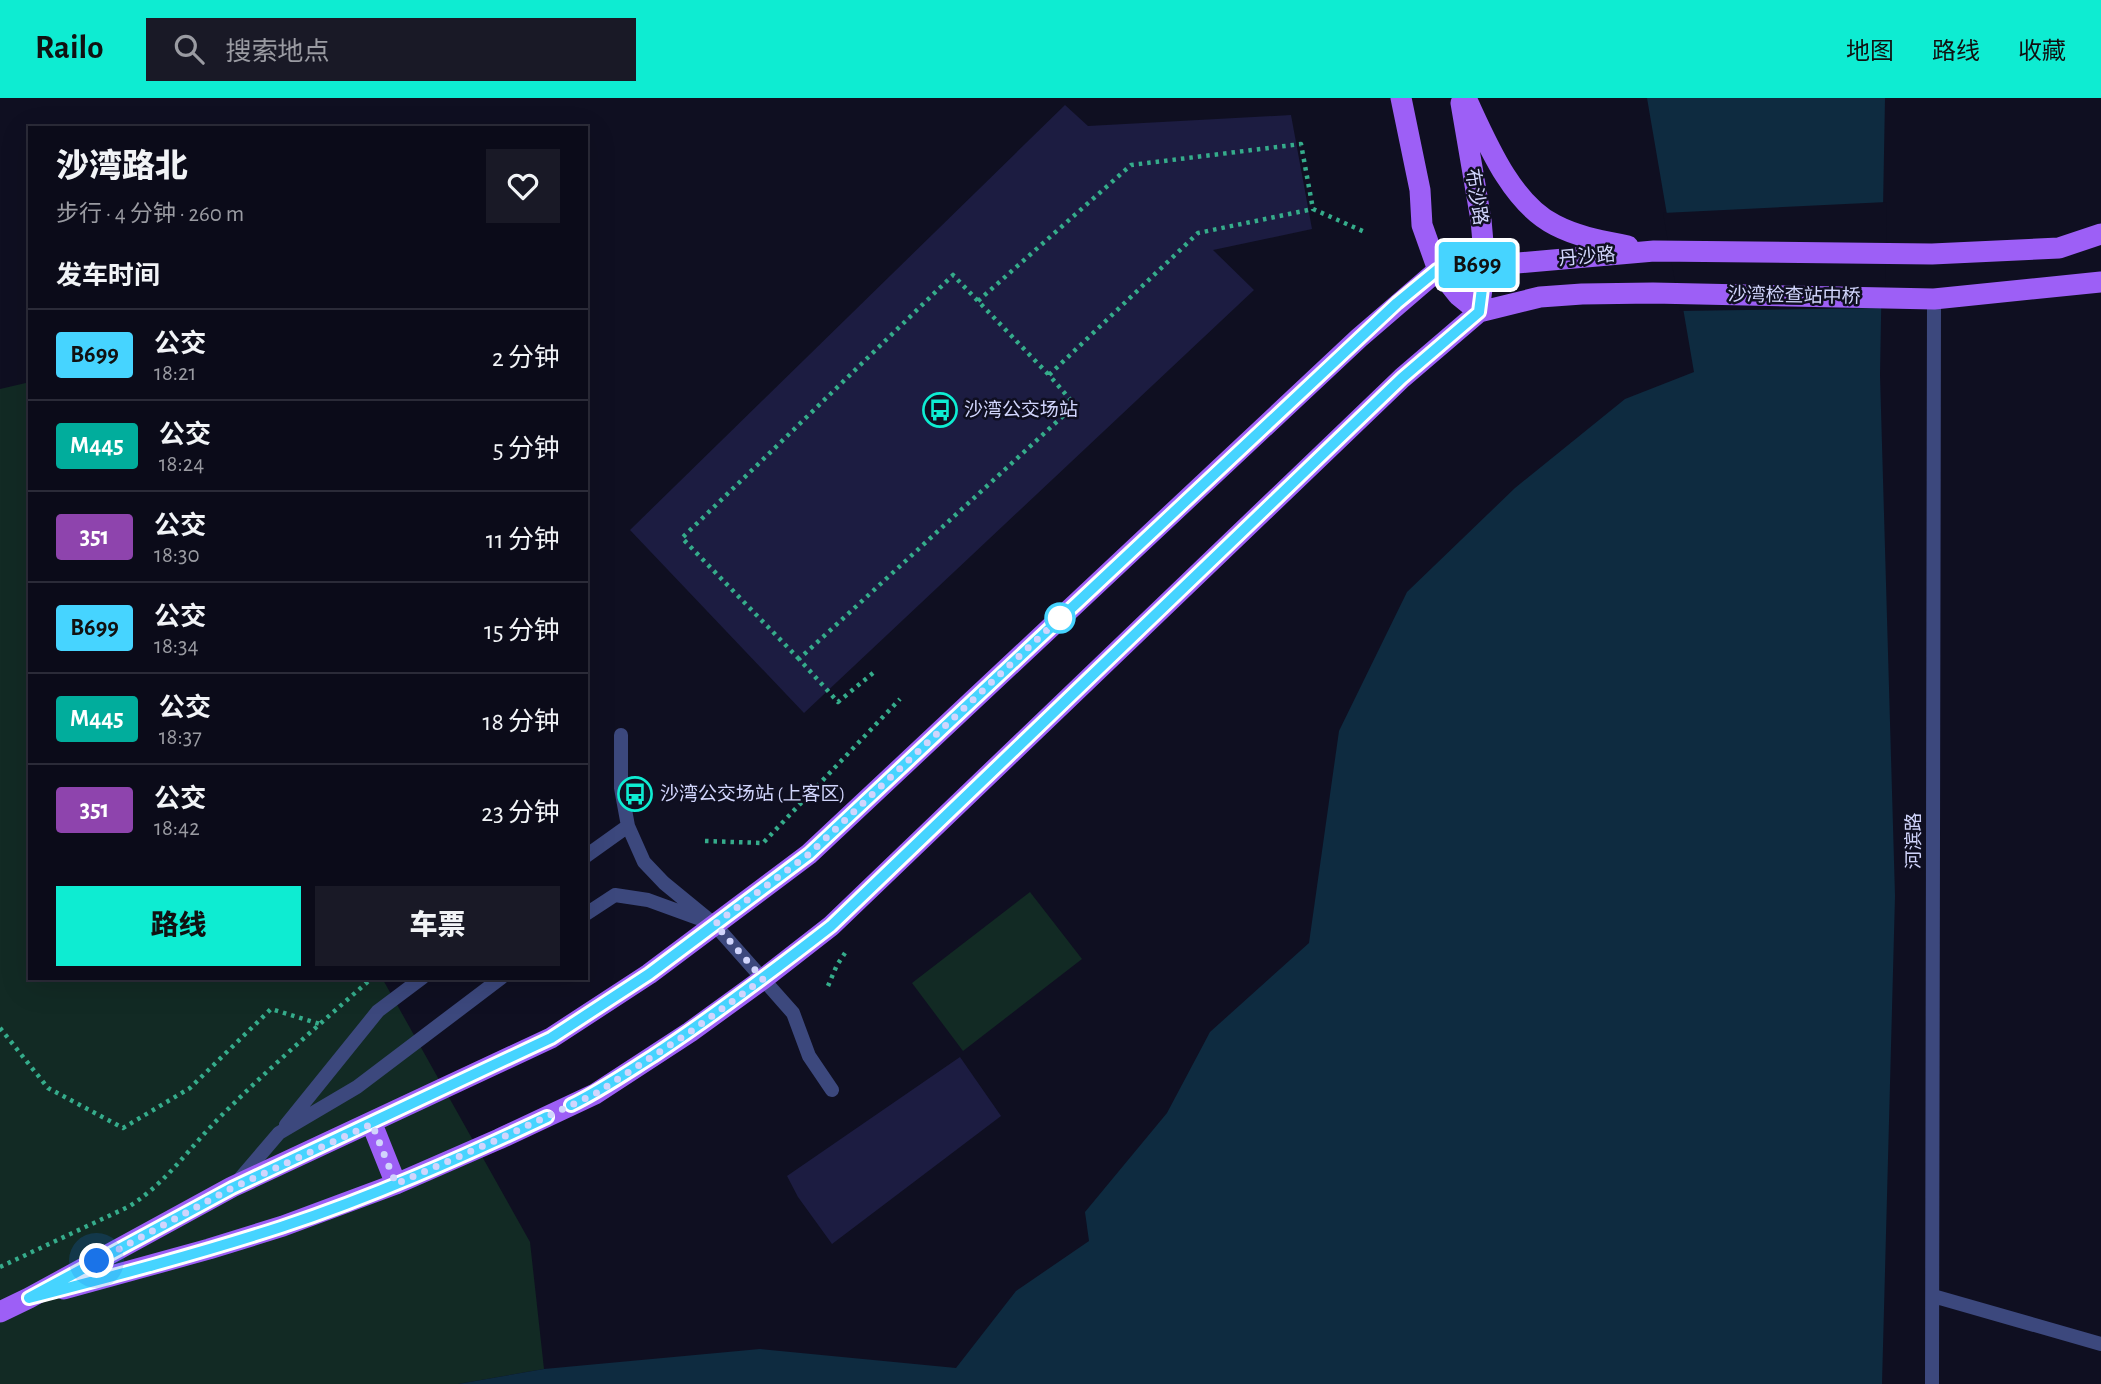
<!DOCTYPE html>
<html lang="zh">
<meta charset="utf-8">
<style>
:root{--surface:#0b0b19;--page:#191926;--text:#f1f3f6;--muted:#9a9ba2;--line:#2b2b38;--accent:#0eecd2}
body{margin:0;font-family:"Alegreya Sans","Noto Sans SC",sans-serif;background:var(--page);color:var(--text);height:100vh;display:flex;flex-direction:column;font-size:26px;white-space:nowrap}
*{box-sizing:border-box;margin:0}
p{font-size:23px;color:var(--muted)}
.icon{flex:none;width:38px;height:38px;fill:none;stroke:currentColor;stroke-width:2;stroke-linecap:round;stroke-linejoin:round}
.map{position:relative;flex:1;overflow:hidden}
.panel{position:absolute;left:28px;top:28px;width:560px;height:854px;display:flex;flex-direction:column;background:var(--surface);border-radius:0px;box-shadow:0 7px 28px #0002,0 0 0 2px var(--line)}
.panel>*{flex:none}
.badge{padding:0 14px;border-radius:5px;font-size:24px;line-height:46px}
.you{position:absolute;width:35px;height:35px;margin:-18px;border:5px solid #fff;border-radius:50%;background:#1a73e8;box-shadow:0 0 0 10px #1a73e833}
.map>.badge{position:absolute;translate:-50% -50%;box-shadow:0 0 0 4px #fff}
h2{padding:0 28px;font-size:26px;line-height:63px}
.round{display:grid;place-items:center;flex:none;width:74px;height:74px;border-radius:0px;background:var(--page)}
.overview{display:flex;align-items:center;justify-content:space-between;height:119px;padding:0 28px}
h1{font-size:33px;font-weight:800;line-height:52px}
.cta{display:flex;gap:14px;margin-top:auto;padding:14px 28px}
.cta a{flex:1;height:80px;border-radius:0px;background:var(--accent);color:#111;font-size:28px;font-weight:800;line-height:80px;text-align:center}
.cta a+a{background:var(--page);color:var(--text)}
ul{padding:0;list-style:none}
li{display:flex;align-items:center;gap:21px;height:91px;padding:0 28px;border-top:2px solid var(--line)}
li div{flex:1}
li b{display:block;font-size:26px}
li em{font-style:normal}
li .badge{min-width:77px;font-weight:700;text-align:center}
header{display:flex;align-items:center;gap:42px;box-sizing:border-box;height:98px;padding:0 35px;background:var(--accent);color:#111}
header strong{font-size:33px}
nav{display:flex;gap:38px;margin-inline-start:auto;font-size:24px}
.search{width:490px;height:63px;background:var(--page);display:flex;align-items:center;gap:18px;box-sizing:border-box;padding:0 24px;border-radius:0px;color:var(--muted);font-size:26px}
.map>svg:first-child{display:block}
.green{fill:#122a24}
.water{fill:#0e2b40}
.pier{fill:#0f0f21}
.building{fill:#1c1c41}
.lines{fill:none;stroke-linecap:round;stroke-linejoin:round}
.path{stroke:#35ac8b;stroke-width:4.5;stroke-dasharray:3.5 5;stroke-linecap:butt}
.lane{stroke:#3c487d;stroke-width:14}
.street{stroke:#3c487d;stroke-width:14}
.primary{stroke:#9d5ff6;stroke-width:21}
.line-casing{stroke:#fff;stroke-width:16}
.line{stroke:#46d4ff;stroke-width:10}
.walk{stroke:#d1d5fc;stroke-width:7;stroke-dasharray:0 12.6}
.stop-dot{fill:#fff;stroke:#46d4ff;stroke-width:3.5}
.labels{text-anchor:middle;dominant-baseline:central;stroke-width:5;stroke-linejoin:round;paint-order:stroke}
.street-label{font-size:19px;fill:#d1d5fc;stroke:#0f0f21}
.poi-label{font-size:19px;fill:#d1d5fc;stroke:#0f0f21;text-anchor:start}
</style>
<header>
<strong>Railo</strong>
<div class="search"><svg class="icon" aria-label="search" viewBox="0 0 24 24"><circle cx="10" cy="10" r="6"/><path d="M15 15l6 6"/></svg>搜索地点</div>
<nav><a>地图</a><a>路线</a><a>收藏</a></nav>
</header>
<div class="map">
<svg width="2101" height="1286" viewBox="0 0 2101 1286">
<rect width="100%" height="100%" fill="#0f0f21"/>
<path class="green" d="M30,284V880H382L530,1144L544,1271L458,1286H0V291Z
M1030,794L1082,861L963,953L912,885Z"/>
<path class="water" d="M1647,0H1885L1880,277L1895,798L1882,1286H458L544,1271L760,1251L956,1270L1016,1193L1089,1143L1085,1114L1167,1015L1210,934L1309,845L1339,633L1407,494L1515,390L1625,301L1694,274Z"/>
<path class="pier" d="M1887,104L1885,210L1680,213L1663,115Z"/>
<path class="building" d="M1065,7L1088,28L1291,17L1312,131L1213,152L1254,192L804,615L630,432Z
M960,959L1001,1018L832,1146L798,1099L787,1078Z"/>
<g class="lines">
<path class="path" d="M978,203L1131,67L1301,46L1313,111L1367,135
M799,561L682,440L953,177L1049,277
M873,575L838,604L799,561L1075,307L1049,277L1198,135L1313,111
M705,743L763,745L900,601
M828,888L837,867L845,855
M0,930L48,990L123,1030L190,990L271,911L320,926
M0,1169L130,1108C169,1082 189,1050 221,1018C269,970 321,925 372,880"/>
<path class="lane" d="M621,637V690L628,728L644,764L664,785L714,826L793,915L809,958L832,992
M586,758L628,728
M586,816L615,797L648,802L703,822
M286,1027L378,913L422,880
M238,1083L279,1035L357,989L501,880"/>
<path class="street" d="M1933,1198L2101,1246
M1932,1286L1934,201"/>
<path class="primary" d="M1401,0L1420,92L1422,127L1438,172L1458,197L1479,214
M1466,0C1486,43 1511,105 1555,127C1578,139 1603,143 1628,148
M1461,5L1481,122L1485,167L1479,214
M372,1026L396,1086
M64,1191L209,1151L283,1128L396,1086L499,1041L595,996L690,934L763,881L831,828L1402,280L1479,214L1540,199L1582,196L1653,195L1934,201L2101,184
M0,1214L29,1200L232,1089L551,940L649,876L809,756L1359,240L1438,172L1654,153L1932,156L2059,150L2101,136"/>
</g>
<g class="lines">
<g class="line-casing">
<path id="line" d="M547,1019C460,1060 372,1099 281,1129C198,1156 114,1178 29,1200L232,1090L551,940L649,876L809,756L1397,205L1437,172L1485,167L1479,214L1402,280L831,828C773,873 715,917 653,958C626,975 600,993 571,1007"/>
</g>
<use href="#line" class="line"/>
<path class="walk" d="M97,1163L232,1090L372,1026L396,1086L499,1041L595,996L690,934L763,881L715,826L809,756L1062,518L1060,520"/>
</g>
<defs>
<g id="bus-ring" transform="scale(1.75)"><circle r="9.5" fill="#0f0f21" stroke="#0eecd2" stroke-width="1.5"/><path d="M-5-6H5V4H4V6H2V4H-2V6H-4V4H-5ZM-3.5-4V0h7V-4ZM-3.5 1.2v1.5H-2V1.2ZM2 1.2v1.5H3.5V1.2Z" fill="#0eecd2"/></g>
</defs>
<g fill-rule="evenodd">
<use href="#bus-ring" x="940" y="312"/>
<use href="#bus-ring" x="635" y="696"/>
</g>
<circle class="stop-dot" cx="1060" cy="520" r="14"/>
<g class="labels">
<g class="street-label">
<text transform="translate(1476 99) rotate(81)">布沙路</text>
<text transform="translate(1587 159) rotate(-5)">丹沙路</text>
<text transform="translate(1794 198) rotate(1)">沙湾检查站中桥</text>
<text transform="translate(1914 743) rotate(-90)">河滨路</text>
</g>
<g class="poi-label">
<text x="964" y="312">沙湾公交场站</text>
<text x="660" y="696">沙湾公交场站 (上客区)</text>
</g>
</g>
</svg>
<div class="you" style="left:97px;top:1163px"></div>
<b class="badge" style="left:1477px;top:167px;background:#46d4ff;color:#111">B699</b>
<section class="panel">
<div class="overview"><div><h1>沙湾路北</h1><p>步行 · 4 分钟 · 260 m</p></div><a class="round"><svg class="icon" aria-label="heart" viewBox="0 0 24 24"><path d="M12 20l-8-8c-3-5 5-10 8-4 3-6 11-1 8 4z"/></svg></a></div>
<h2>发车时间</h2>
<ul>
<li><span class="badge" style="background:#46d4ff;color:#111">B699</span><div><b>公交</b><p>18:21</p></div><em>2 分钟</em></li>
<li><span class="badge" style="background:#01ad9c;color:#fff">M445</span><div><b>公交</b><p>18:24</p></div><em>5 分钟</em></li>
<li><span class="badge" style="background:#8e44ad;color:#fff">351</span><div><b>公交</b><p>18:30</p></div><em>11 分钟</em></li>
<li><span class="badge" style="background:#46d4ff;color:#111">B699</span><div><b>公交</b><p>18:34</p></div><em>15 分钟</em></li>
<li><span class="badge" style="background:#01ad9c;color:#fff">M445</span><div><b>公交</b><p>18:37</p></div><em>18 分钟</em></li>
<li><span class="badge" style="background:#8e44ad;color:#fff">351</span><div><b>公交</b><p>18:42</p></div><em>23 分钟</em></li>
</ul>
<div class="cta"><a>路线</a><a>车票</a></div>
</section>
</div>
